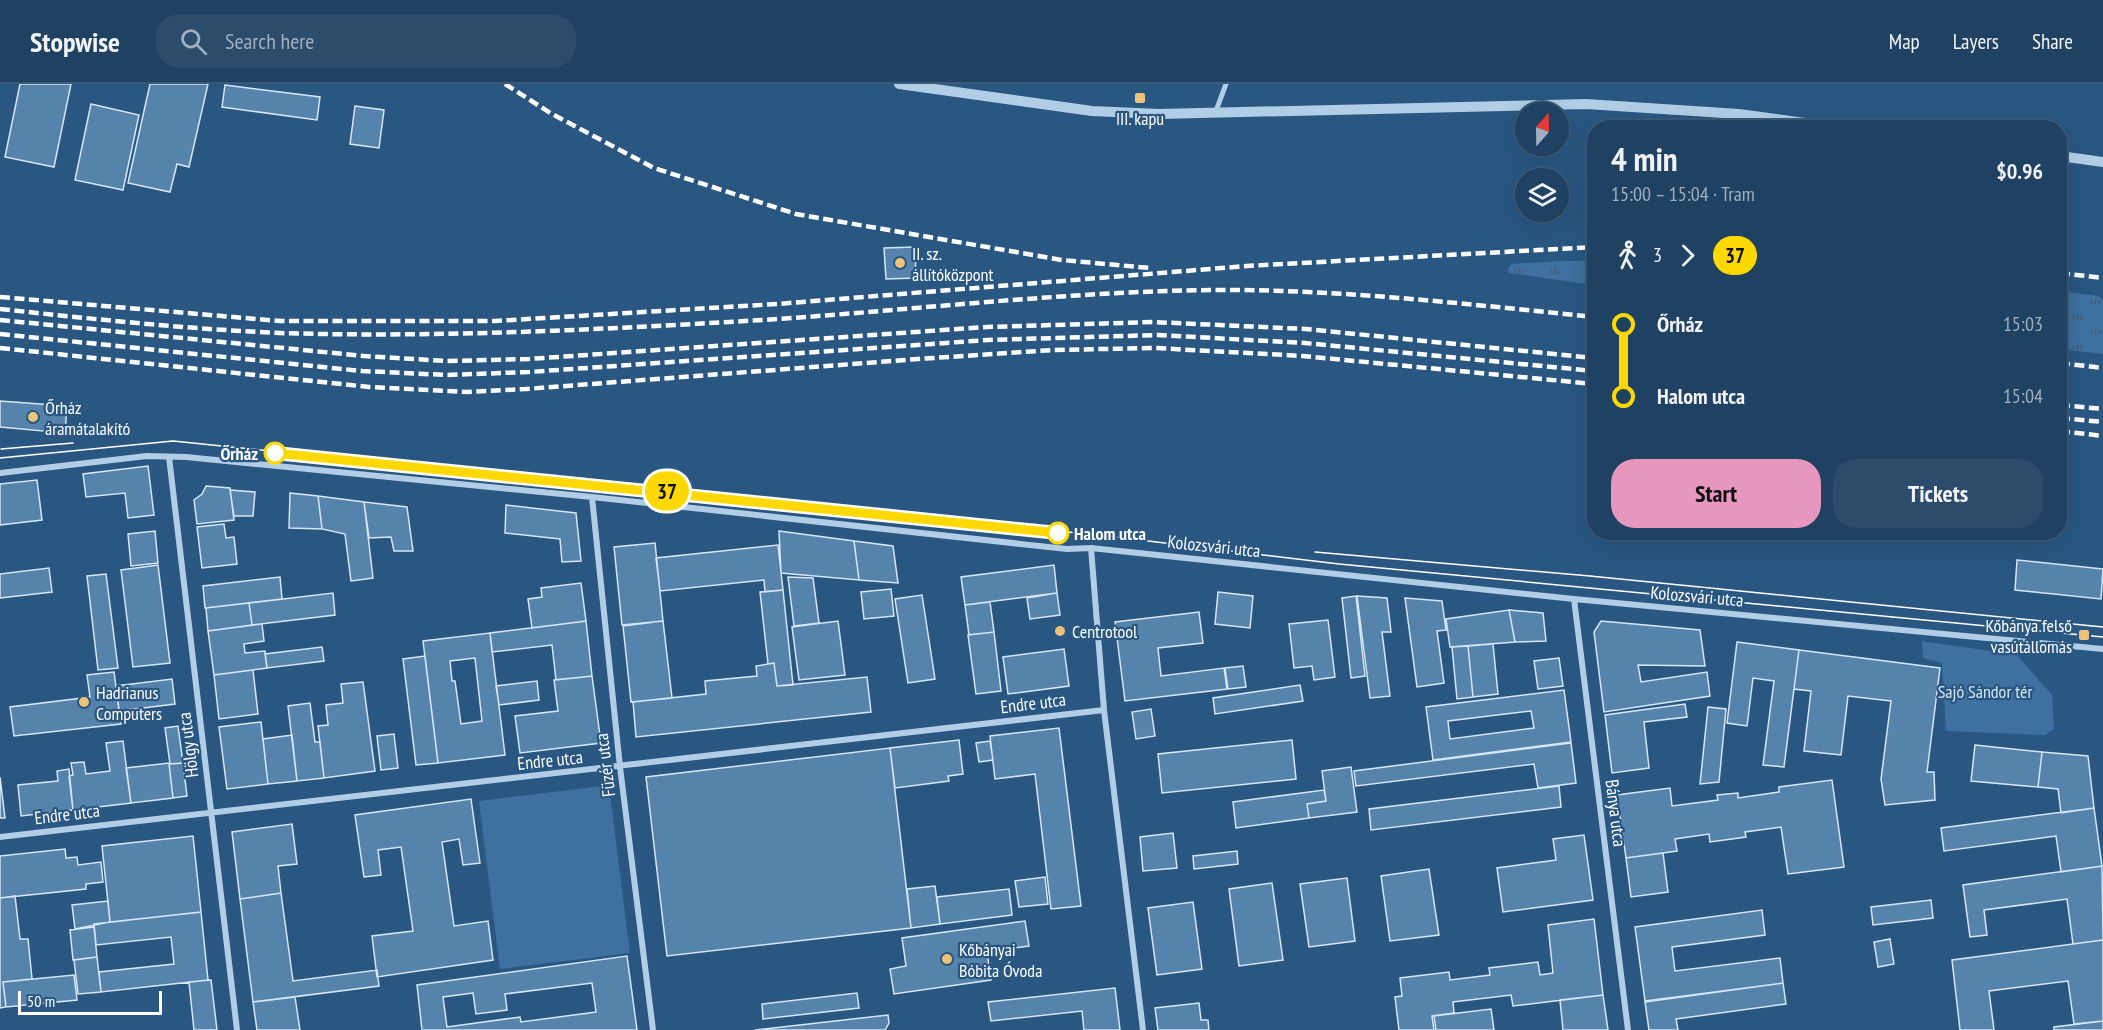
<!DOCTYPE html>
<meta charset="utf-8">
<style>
:root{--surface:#1f4162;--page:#2c4c6b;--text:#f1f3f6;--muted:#a1afbe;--line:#3c5a77;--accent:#e797bd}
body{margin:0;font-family:"PT Sans Narrow",sans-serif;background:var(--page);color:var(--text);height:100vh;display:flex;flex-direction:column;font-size:22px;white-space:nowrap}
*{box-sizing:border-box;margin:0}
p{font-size:20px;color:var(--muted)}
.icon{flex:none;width:33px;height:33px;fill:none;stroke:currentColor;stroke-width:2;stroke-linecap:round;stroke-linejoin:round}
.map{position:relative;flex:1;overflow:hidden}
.details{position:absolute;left:1587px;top:36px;width:480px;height:420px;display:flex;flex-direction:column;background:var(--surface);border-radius:24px;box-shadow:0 6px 24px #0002,0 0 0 2px var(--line)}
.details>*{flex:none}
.badge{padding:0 12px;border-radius:20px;font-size:21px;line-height:39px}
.needle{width:39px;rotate:20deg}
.tools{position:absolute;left:1515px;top:18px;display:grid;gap:12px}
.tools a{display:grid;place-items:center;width:54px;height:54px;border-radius:50%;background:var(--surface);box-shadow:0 6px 24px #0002,0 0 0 2px var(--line);font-size:30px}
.scale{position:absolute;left:18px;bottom:15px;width:144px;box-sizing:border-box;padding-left:6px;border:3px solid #fff;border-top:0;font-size:16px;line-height:21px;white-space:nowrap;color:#fff;-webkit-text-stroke:4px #295782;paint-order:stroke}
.map>.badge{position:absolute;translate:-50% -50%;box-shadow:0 0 0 3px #fff}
.legs{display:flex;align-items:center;gap:9px;height:66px;padding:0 24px;font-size:20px}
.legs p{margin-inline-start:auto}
.head{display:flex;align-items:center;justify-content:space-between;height:102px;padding:0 24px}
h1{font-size:33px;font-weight:700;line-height:45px}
.primary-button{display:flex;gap:12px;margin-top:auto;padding:12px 24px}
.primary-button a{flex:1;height:69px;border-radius:24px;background:var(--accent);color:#111;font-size:24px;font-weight:700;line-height:69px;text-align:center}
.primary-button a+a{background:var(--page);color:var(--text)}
ul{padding:0 24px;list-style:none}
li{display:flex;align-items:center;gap:21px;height:72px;font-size:22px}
li i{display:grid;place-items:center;width:9px;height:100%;margin:0 8px;background:currentColor}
li i::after{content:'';width:15px;height:15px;margin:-8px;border:4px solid;border-radius:50%;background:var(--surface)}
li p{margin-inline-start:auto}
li:first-child i{background:linear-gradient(#0000 50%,currentColor 0)}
li:last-child i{background:linear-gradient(currentColor 50%,#0000 0)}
header{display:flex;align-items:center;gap:36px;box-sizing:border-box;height:84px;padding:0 30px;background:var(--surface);border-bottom:2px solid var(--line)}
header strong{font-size:28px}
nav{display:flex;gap:33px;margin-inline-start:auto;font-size:21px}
.search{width:420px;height:54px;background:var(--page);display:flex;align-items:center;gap:15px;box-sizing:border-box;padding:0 21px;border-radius:24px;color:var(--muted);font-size:22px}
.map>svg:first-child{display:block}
.grass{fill:url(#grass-tufts)}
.park{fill:#3e719f}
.building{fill:#5683ac;stroke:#d5e6f5;stroke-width:1.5;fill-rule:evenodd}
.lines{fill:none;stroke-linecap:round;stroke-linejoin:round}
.pedestrian{stroke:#b2cee6;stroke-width:5}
.minor{stroke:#b2cee6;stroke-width:6}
.tertiary{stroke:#b2cee6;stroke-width:10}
.tram{stroke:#fff;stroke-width:1.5}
.rail{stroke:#fff;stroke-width:4.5;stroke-dasharray:10 4.5;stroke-linecap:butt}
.line-1-casing{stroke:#fff;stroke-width:14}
.line-1{stroke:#ffd800;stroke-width:9}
.poi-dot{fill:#edc279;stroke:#295782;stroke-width:2}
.stop-1-dot{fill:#fff;stroke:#ffd800;stroke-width:3}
.labels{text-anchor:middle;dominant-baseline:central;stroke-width:4.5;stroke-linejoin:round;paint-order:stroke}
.poi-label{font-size:18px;fill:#fff;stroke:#295782;text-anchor:start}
.stop-label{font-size:18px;font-weight:bold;fill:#fff;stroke:#295782;text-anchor:end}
.street-label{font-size:18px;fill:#fff;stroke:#295782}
.park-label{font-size:18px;fill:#d5e6f5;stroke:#295782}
</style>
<header>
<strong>Stopwise</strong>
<div class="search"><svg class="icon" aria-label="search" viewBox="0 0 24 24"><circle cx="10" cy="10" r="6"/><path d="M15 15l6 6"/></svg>Search here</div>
<nav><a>Map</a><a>Layers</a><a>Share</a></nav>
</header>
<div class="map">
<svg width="2103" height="946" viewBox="0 0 2103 946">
<defs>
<pattern id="grass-tufts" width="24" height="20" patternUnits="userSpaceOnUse" patternTransform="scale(1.5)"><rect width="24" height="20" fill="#3e719f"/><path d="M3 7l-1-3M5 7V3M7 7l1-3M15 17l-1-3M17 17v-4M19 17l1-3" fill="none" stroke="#465b6d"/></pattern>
</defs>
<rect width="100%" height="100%" fill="#295782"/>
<path class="grass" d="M1560,177H1594V201L1509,189L1508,185L1511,180Z
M2060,207L2098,212L2103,216V270L2060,265Z"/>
<path class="park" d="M1922,557L2017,571L2052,611L2054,645L2045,651L1946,647L1942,579L1923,574Z
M609,701L630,869L500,885L479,717Z"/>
<path class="building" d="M20,0H71L54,83L5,73Z
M150,0H208L189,83L177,80L170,108L128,99Z
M225,1L320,13L317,36L222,23Z
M91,20L139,31L123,106L75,96Z
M355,22L384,26L379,64L350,60Z
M915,163L916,194L886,195L884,164Z
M0,317L67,322L65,349L0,343Z
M148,382L154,431L128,434L125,409L86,413L83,390Z
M37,396L42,436L0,441V400Z
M206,402L230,404L234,436L197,440L194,416L202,410Z
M230,406L255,408L253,432H234Z
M290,409L318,412L322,445L289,444Z
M318,412L364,418L373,494L351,497L345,450L322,445Z
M364,418L407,423L413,467H394L391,453L369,454Z
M506,421L576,429L581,477L562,478L560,455L505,449Z
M224,440L226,454L234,453L237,480L202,484L197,443Z
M155,447L158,479L131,482L128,450Z
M779,447L854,457L859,496L781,489Z
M854,457L893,462L898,499L859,496Z
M655,459L663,537L622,541L614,463Z
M778,461L783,506L765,508L764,496L660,507L656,474Z
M2017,476L2103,485L2101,515L2015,506Z
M158,481L170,579L133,583L121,486Z
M1054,481L1057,509L965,521L961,493Z
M49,484L52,508L0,514V490Z
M106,490L118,584L98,586L87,492Z
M280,493L282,515L205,524L203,502Z
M788,493L813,494L819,539L794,542Z
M581,499L586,537L532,544L528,515L542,513L541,504Z
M891,505L894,532L864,535L861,508Z
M783,506L793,601L777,602L774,579L768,580L760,508Z
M1218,508L1253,512L1250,544L1215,540Z
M333,509L335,531L252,541L249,519Z
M1057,509L1060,531L1030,535L1027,514Z
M922,511L935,595L908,599L895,515Z
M1356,512L1365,592L1351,594L1342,514Z
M1357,512L1387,514L1391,548H1382L1390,612L1370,614Z
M1405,514L1442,517L1446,546L1437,547L1444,599L1417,603Z
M990,518L994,548L969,551L965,521Z
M249,519L252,541L208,547L206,524Z
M1509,526L1543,529L1546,557L1515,558Z
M1509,526L1515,558L1450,563L1446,535Z
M1199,528L1203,559L1158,564L1161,592L1224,584L1227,605L1125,617L1115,538Z
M1328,536L1335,593L1314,596L1312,582L1294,584L1289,540Z
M586,537L592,592L556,596L552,561L492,568L490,549Z
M663,537L672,614L631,618L623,542Z
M838,537L845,591L799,596L792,543Z
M1601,537L1700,546L1705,582L1638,581L1641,598L1707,588L1710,612L1604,628L1594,548Z
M262,540L264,557L244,560L245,569L265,567L267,584L214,591L208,547Z
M994,548L1001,607L976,610L968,551Z
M490,549L505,671L438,679L423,557ZM475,574L482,637L461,640L455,597H452L450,577Z
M1737,558L1799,566L1784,683L1763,681L1774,597L1753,594L1747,642L1727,639Z
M1493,560L1498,610L1473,613L1468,562Z
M1468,562L1473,613L1457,615L1452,563Z
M322,563L324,577L267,584L265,570Z
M1064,565L1069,602L1008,610L1003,573Z
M1799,566L1940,584L1927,688H1934L1935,716L1885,721L1881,695L1891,617L1848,612L1841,671L1804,667L1811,607L1794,605Z
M425,572L438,679L416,681L403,575Z
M1559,574L1563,602L1538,605L1534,577Z
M774,579L777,602L867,593L871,628L636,653L633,618L706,610L705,597L757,592L756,582Z
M1243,582L1246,603L1228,605L1225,584Z
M253,586L258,630L219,635L214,591Z
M114,588L121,640L14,652L10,623L90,613L87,591Z
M592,592L601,659L520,669L515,632L558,627L554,596Z
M172,595L175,620L119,627L116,602Z
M537,597L539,616L499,621L496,602Z
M363,598L375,687L324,694L318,642L328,641L326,621L343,619L341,600Z
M1300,601L1303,617L1215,630L1213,614Z
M1564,606L1571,658L1433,676L1426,623ZM1531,627L1534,644L1450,655L1448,637Z
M310,619L315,658H320L324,694L297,697L288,622Z
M1685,620L1687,633L1644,638L1649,684L1612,689L1605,631Z
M1708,623L1726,625L1719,698L1700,700Z
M1151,625L1155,652L1136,655L1132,628Z
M261,638L268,700L227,705L219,643Z
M178,642L183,679L170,680L165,644Z
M1059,644L1081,822L1051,825L1035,690L995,695L990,652Z
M394,650L398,684L381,686L377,652Z
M292,651L297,697L268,700L263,655Z
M959,656L963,690L948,692L949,697L895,704L890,664Z
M1292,656L1296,695L1162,709L1158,670Z
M123,657L131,719L73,726L69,692L73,691L71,679L84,678L86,690L110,687L106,659Z
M990,657L993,676L979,678L976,659Z
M1571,659L1576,699L1538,704L1534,680L1356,702L1354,687Z
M1975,661L2042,668L2038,703L1971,697Z
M890,664L911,844L667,872L646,693Z
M2042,668L2088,672L2094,724L2061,729L2058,705L2038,703Z
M169,679L173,714L131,719L126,684Z
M183,679L187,712L173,714L169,680Z
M1351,683L1357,728L1309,734L1307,720L1326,717L1322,687Z
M69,685L73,726L21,732L18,701L58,697L57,687Z
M0,693L5,734H0Z
M1832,696L1844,783L1788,790L1781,743L1745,748L1746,753L1710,758L1709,750L1675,755L1677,767L1626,774L1617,711L1670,704L1672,722L1718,716L1717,711L1738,709V714L1779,708V703Z
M1559,702L1561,723L1371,746L1369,725Z
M1324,706L1326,717L1307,720L1309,734L1236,744L1233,718Z
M471,715L480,779L463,781L459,755L442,758L454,842L488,837L493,876L377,893L372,852L413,847L401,763L378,766L381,791L364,793L355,731Z
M2094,724L2102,782L2061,788L2056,752L1944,767L1941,744Z
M292,740L297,780L278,782L281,809L240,815L232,748Z
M1173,749L1177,784L1143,787L1140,753Z
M1584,751L1593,816L1503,828L1497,784L1556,776L1553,755Z
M193,752L201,828L110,838L102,762Z
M65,765L66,774L77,773L78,781L101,778L103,798L86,800V805L0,814V772Z
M1237,767L1238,780L1194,785L1193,772Z
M1663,769L1668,808L1631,813L1626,774Z
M2102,782L2103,856L2073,860L2067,815L1984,826L1987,851L1970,853L1963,801Z
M1429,785L1439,851L1390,857L1381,792Z
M1045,793L1048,820L1019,823L1015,797Z
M1347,794L1355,857L1309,863L1300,800Z
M1272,799L1283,876L1239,882L1229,805Z
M935,802L940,840L911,844L907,805Z
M1009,805L1012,831L940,840L937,813Z
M281,809L293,897L377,886L379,902L253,918L240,815Z
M15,812L20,855H28L32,895L3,898L6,923L0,924V814Z
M1931,816L1933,834L1873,841L1871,823Z
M108,817L110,838L75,845L72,821Z
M1193,818L1202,885L1157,891L1148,824Z
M1762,826L1765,851L1672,863L1675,887L1780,874L1783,899L1645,917L1635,843Z
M201,828L208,896L101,908L99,888L174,880L171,853L96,861L94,840Z
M1594,835L1603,911L1513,922L1511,911L1453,918L1454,929L1432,932L1434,946H1399L1395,913L1402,912L1400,894L1449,888L1450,896L1490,891L1489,884L1538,878L1540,891L1553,889L1548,841Z
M1025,837L1029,862L987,868L991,896L894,910L890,885L906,882L902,854Z
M94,843L97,873L73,876L70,846Z
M1890,855L1894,880L1878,883L1874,858Z
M2103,856V937L2074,940L2068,897L1989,907L1994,946H1960L1952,876Z
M627,872L637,946H422L417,901ZM592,899L596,928L521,938L520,933L447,943L443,913L473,909L476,930L507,926L505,910Z
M97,873L101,908L78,910L74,876Z
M74,891L77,916L6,923L3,898Z
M211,896L217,946H194L189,898Z
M1783,899L1786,920L1676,935L1678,946H1649L1645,918Z
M1115,904L1120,946H1084L1082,927L991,937L988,918Z
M857,909L859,924L763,935L762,920Z
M1603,911L1608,946H1563L1560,916Z
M295,913L300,946H257L253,918Z
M1199,919L1201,936H1208L1209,946H1158L1155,924Z
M1491,925L1494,946H1436L1434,932Z
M888,931L889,939L885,946H755Z
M2103,937V946H2054V943Z"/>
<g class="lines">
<path class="pedestrian" d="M1216,27L1226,0"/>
<path class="minor" d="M169,373L237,946
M0,389L147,372L186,373L592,413L1067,465L1091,464L1574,515L2103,565
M592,413L620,683L653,946
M1091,464L1104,626L1143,946
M1574,515L1628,946
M0,753L1104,626"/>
<path class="tertiary" d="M899,0L1092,27L1159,30L1586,20L1739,30L1842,44
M2060,72L2103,78"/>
<path class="tram" d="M1,365L73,359
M0,374L173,357L1107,452L1339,480L2103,553
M1315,468L1590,492L2103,543"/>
<path class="rail" d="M505,0L552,30L654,84L796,130L1062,176L1150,184
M2060,189L2103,194
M0,213L280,237H495L777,220L1247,182L1594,163
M0,225C93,235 186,245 280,249C445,254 613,245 778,235C922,225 1065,208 1210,206C1339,205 1467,220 1594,233
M0,236L364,272L447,277L529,275L987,243L1153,238L1306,245L1594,274
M0,250L362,287L447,291L529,288L988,256L1158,251L1305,259L1594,287
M0,264L369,303L467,308L526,305L918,275L1053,266L1155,264L1303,272L1594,300
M2060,279L2103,284
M2060,321L2103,325
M2060,334L2103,338
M2060,347L2103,352"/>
</g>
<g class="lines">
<g class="line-1-casing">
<path id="line-1" d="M275,369L1058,449"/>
</g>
<use href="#line-1" class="line-1"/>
</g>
<g class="poi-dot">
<rect x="1134" y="8" width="12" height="12" rx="3"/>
<circle cx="900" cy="179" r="6"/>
<circle cx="33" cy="333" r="6"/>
<circle cx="1060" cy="547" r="6"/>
<rect x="2078" y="545" width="12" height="12" rx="3"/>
<circle cx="84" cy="618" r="6"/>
<circle cx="947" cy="875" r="6"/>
</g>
<g class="stop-1-dot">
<circle cx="275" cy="369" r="10"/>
<circle cx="1058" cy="449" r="10"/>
</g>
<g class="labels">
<g class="poi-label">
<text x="1140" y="34" text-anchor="middle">III. kapu</text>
<text x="912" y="169">II. sz.<tspan x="912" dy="21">állítóközpont</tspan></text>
<text x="45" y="323">Őrház<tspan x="45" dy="21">áramátalakító</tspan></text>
<text x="2072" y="541" text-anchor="end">Kőbánya felső<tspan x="2072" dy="21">vasútállomás</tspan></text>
<text x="1072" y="547">Centrotool</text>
<text x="96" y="608">Hadrianus<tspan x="96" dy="21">Computers</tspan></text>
<text x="959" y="865">Kőbányai<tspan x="959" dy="21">Bóbita Óvoda</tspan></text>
</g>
<g class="stop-label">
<text x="258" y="369">Őrház</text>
<text x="1074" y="449" text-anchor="start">Halom utca</text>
</g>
<g class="street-label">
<text transform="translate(1214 462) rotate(6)">Kolozsvári utca</text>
<text transform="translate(1697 512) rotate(5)">Kolozsvári utca</text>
<text transform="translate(1033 619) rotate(-7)">Endre utca</text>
<text transform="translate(188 661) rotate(-97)">Hölgy utca</text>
<text transform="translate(550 676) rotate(-6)">Endre utca</text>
<text transform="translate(605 681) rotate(-97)">Füzér utca</text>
<text transform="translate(1616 729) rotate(83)">Bánya utca</text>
<text transform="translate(67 730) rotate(-7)">Endre utca</text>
</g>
<g class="park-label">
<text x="1985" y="607">Sajó Sándor tér</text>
</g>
</g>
</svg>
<div class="tools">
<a><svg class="needle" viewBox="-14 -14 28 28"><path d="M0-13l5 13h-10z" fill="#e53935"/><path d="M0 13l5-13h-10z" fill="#a1afbe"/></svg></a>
<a><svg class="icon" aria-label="layers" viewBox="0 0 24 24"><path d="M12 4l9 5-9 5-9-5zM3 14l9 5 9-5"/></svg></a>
</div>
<div class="scale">50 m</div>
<b class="badge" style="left:667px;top:407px;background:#ffd800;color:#111">37</b>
<section class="details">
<div class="head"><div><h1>4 min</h1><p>15:00 – 15:04 · Tram</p></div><b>$0.96</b></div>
<div class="legs"><svg class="icon" aria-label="walk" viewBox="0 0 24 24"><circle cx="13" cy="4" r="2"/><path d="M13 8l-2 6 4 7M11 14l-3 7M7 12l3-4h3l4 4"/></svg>3<svg class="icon" aria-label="forward" viewBox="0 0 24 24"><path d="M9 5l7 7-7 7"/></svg><b class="badge" style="background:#ffd800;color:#111">37</b></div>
<ul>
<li><i style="color:#ffd800"></i><b>Őrház</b><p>15:03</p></li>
<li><i style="color:#ffd800"></i><b>Halom utca</b><p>15:04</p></li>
</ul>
<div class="primary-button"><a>Start</a><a>Tickets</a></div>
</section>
</div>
